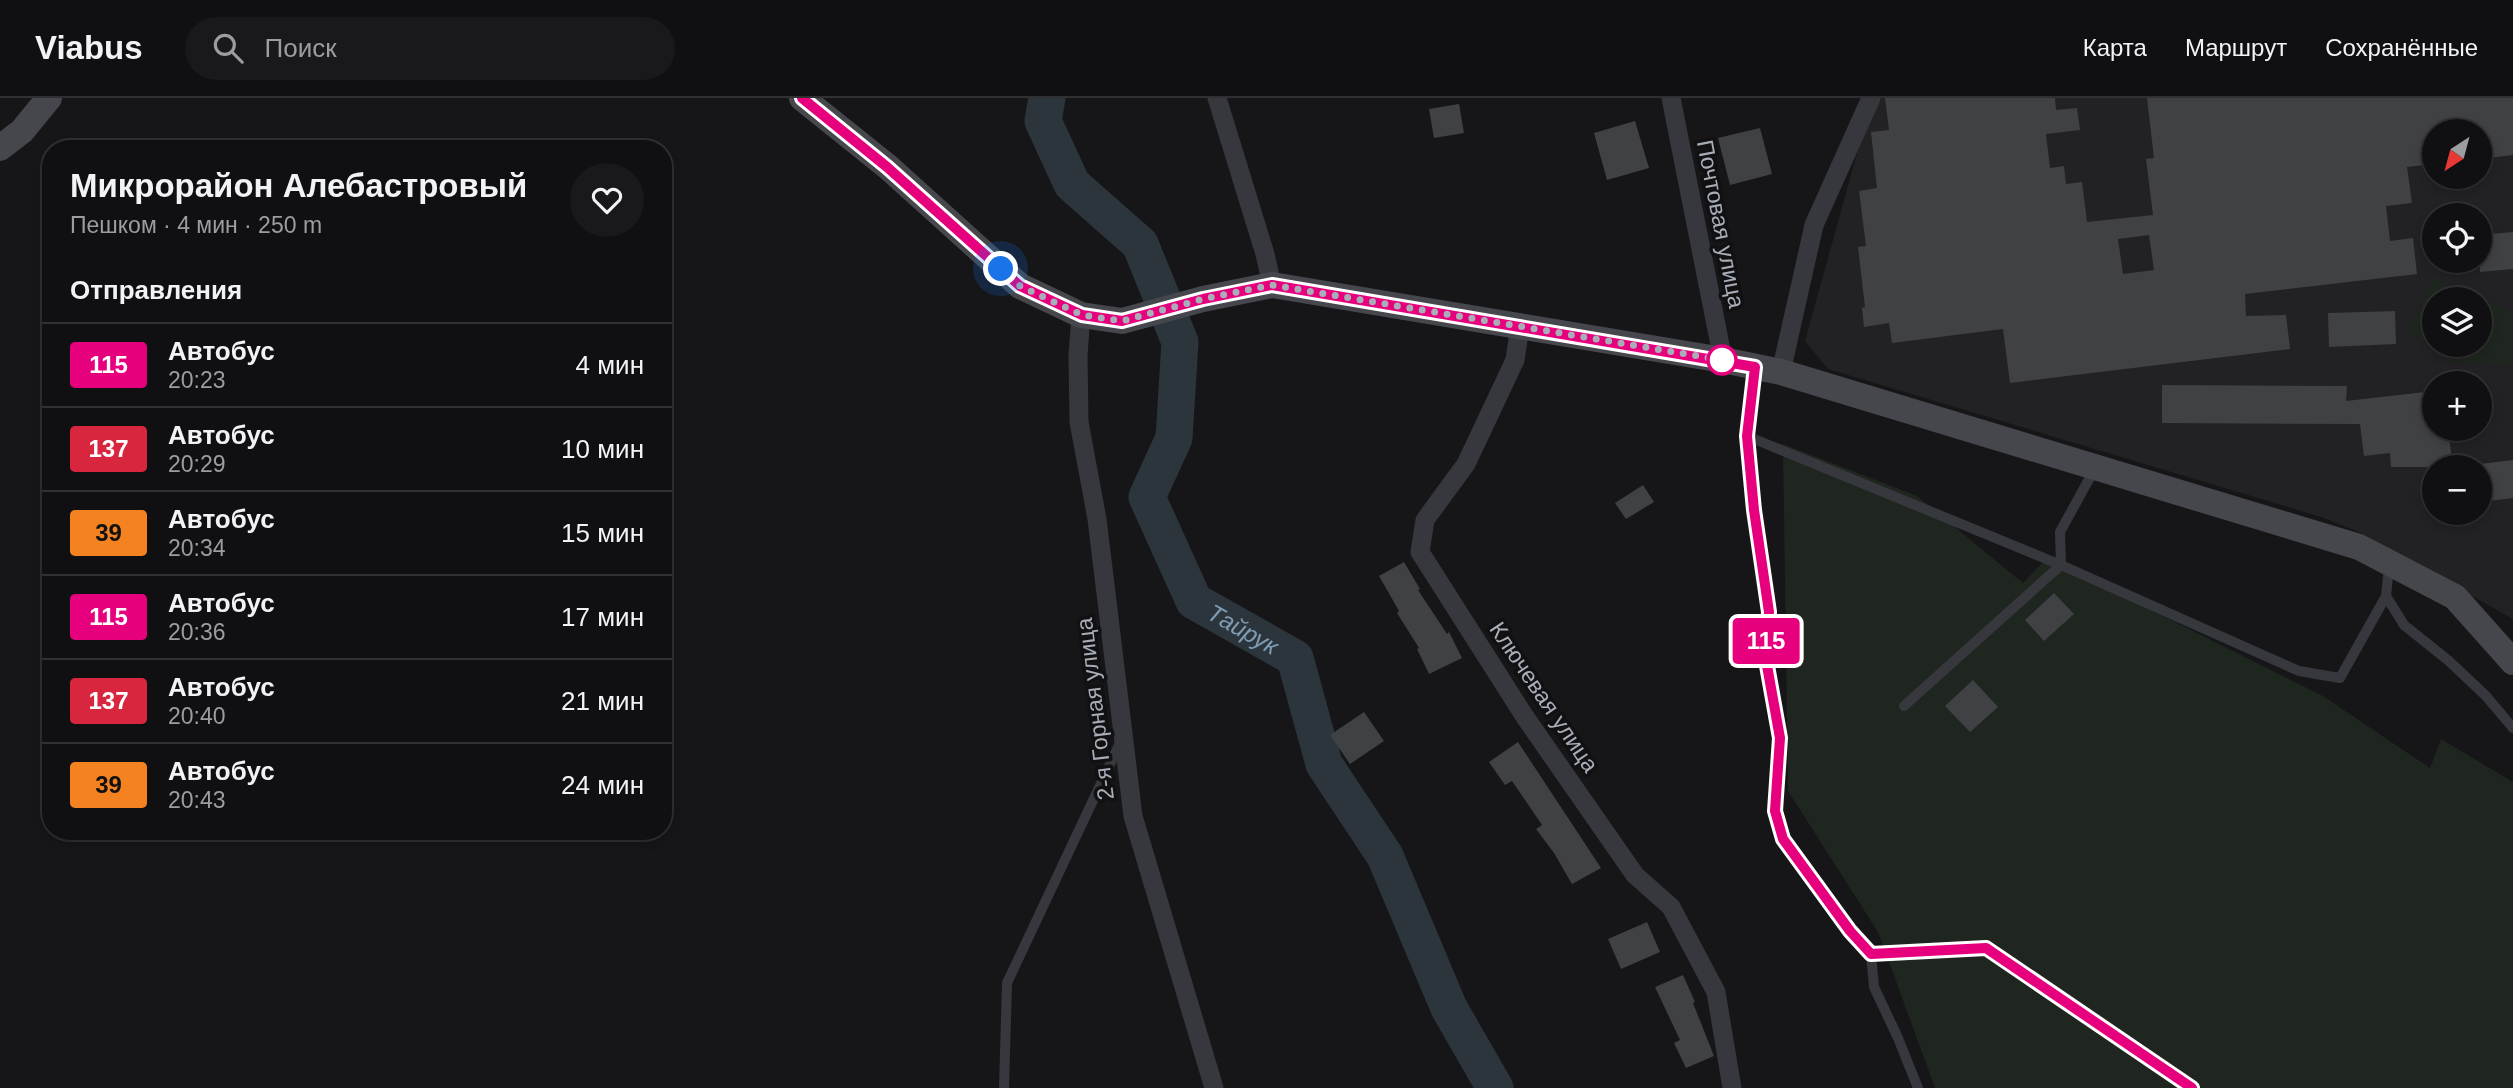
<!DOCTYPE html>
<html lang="ru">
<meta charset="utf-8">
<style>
:root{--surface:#101012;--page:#19191b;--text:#f1f3f6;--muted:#9c9d9f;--line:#303032}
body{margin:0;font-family:Arial,sans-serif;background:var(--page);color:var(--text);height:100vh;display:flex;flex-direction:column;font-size:26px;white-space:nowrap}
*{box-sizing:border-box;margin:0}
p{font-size:23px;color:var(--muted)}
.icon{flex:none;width:38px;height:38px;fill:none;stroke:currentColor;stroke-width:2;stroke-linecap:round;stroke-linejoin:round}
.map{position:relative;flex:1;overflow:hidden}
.sheet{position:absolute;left:42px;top:42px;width:630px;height:700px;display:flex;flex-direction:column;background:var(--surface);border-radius:28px;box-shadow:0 4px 10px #0003,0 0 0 2px var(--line)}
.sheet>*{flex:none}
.badge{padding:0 14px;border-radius:5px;font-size:24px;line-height:46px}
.needle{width:46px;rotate:216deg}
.buttons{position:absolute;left:2422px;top:21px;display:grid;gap:14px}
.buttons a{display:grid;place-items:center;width:70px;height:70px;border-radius:50%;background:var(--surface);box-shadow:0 4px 10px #0003,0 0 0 2px var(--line);font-size:35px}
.you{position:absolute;width:35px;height:35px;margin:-18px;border:5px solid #fff;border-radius:50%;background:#1a73e8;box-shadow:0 0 0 10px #1a73e833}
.map>.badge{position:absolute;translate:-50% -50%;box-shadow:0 0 0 4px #fff}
h2{padding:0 28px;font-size:26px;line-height:63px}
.round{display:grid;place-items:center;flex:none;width:74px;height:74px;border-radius:37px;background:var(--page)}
.summary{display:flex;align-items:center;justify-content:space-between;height:119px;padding:0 28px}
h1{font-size:33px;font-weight:600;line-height:52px}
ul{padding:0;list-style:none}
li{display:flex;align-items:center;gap:21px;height:84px;padding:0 28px;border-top:2px solid var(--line)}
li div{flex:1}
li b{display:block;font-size:26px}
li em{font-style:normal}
li .badge{min-width:77px;font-weight:700;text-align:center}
header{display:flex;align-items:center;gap:42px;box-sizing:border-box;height:98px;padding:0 35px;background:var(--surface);border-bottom:2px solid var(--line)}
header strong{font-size:33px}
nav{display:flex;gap:38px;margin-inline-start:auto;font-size:24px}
.search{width:490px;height:63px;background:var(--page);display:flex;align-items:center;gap:18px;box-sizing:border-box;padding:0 24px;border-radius:38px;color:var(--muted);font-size:26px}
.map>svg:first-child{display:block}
.built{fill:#222225;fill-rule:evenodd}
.green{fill:#1e261f;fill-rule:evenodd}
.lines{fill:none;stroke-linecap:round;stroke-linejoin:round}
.river{stroke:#2c353c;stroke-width:37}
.building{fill:#404145;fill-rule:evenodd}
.lane{stroke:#37383d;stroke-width:10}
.street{stroke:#37383d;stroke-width:19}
.secondary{stroke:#45474d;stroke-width:26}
.line-casing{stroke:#fff;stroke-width:16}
.line{stroke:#e6007e;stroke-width:10}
.walk{stroke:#a8adb8;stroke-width:7;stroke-dasharray:0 12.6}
.stop-dot{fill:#fff;stroke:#e6007e;stroke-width:3.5}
.labels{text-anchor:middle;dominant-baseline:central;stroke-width:7;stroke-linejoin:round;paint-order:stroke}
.street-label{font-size:23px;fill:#a8adb8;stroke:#111113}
.water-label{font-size:24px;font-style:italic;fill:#7f9bb3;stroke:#111113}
</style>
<header>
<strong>Viabus</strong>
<div class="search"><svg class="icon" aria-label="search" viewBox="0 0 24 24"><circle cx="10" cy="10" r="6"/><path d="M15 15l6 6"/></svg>Поиск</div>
<nav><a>Карта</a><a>Маршрут</a><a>Сохранённые</a></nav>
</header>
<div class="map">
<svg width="2513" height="990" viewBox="0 0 2513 990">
<rect width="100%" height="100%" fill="#161618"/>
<path class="built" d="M1877,0H2513V521L2359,434L2321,419L1828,271L1805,243L1866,23ZM2434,33H2480V79H2434ZM2434,117H2480V163H2434ZM2434,201H2480V247H2434ZM2434,285H2480V331H2434ZM2434,369H2480V415H2434Z"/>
<path class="green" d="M2433,181L2513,215V267L2458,265L2409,234ZM2434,201H2480V247H2434Z
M1783,346L1917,398L2023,485L2047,460L2323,598L2430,670L2441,641L2513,684V990H1935L1878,834L1788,693Z"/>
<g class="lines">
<path class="river" id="s1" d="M1047,0L1043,23L1072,86L1140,146L1180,244L1174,340L1147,399L1194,503L1295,560L1324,666L1385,758L1449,910L1495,990"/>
</g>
<path class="building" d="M1885,0H2055L2056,12L2077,10L2080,32L2046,36L2050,70L2064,68L2066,86L2082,84L2087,124L2153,117L2146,61L2154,60L2147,0H2513V57L2480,61V33H2434V66L2407,69L2412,105L2386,108L2390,143L2413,140L2417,176L2245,196L2246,218L2286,217L2290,251L2010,285L2003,231L1892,245L1889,225L1864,229L1862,210L1865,209L1858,149L1866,148L1859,93L1877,90L1871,34L1889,32ZM2149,137L2154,172L2123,176L2118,141Z
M1459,6L1464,35L1434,40L1429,11Z
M1635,23L1649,70L1607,82L1594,35Z
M1760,30L1772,76L1730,87L1718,40Z
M2513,134V171L2480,174V137Z
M2395,213L2396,246L2329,249L2328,215Z
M2162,287L2347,288L2346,303L2434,293V331H2448L2453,369H2391L2390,355L2364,358L2360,326L2162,325Z
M2513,362V400L2480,404V366Z
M1643,387L1654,404L1626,421L1615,405Z
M1404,464L1420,491L1418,492L1447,536L1449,534L1462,560L1429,576L1417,551L1419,550L1397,515L1399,513L1379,478Z
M2054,495L2074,516L2044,543L2025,522Z
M1973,582L1998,609L1970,634L1945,608Z
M1364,614L1384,643L1350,666L1330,637Z
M1518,644L1601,770L1572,786L1554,755L1536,731L1542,727L1512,683L1505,687L1489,664Z
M1647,824L1660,854L1621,871L1608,841Z
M1683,877L1695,904L1693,905L1714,958L1686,970L1674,945L1680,942L1655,889Z"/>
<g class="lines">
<path class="lane" d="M1755,272L1747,338L1754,413L1769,514L1765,562L1780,640L1775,713L1783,741L1850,833L1871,856L1986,850L2192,990
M1747,338L2061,467L1904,608
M2094,372L2060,434L2061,467L2299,573L2340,580L2386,498
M2389,469L2386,498L2404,527L2449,563L2486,598L2513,630
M1871,856L1874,889L1898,940L1918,990
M1004,990L1007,885L1120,645"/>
<path class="street" d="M1217,0L1265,156L1272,187
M1671,0L1723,262
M1081,217L1078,257L1079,324L1097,421L1133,718L1214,990
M1520,228L1515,262L1466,366L1425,422L1420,454L1525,619L1635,777L1671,809L1716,894L1732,990
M1781,274L1814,127L1871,0"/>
<path class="secondary" d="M802,0L888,69L1020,188L1081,217L1122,223L1203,201L1272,187L1723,262L1781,274L2359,449L2455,499L2513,564
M0,50L22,33L49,0"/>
</g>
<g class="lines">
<g class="line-casing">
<path id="line" d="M802,0L887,69L1020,188L1082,217L1122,223L1203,201L1272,187L1755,269L1747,338L1754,412L1769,514L1766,562L1780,640L1775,713L1783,741L1850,833L1871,856L1986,850L2192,990"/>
</g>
<use href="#line" class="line"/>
<path class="walk" d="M1001,171L1020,188L1082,217L1122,223L1203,201L1272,187L1722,262"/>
</g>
<circle class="stop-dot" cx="1722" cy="262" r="14"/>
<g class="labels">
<g class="street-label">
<text transform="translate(1721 126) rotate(79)">Почтовая улица</text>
<text transform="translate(1544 599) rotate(56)">Ключевая улица</text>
<text transform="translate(1095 611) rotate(-97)">2-я Горная улица</text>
</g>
<g class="water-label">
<text stroke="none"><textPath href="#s1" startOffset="621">Тайрук</textPath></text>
</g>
</g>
</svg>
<div class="buttons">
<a><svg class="needle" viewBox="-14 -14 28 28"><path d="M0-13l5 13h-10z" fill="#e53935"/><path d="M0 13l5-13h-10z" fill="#9c9d9f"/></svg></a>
<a><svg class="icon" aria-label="locate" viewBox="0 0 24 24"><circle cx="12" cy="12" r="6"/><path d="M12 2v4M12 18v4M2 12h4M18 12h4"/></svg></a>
<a><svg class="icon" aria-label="layers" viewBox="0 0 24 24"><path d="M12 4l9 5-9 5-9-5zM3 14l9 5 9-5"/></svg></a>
<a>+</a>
<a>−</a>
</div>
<div class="you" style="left:1001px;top:171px"></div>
<b class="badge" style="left:1766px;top:543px;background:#e6007e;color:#fff">115</b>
<section class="sheet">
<div class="summary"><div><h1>Микрорайон Алебастровый</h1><p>Пешком · 4 мин · 250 m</p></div><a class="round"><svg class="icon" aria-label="heart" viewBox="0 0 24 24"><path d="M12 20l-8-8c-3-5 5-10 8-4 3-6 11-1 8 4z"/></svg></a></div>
<h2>Отправления</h2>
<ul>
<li><span class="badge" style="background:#e6007e;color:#fff">115</span><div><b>Автобус</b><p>20:23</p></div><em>4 мин</em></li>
<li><span class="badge" style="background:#d7263d;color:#fff">137</span><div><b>Автобус</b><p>20:29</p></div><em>10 мин</em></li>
<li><span class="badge" style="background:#f58220;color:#111">39</span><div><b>Автобус</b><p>20:34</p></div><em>15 мин</em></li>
<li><span class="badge" style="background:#e6007e;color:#fff">115</span><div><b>Автобус</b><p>20:36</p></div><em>17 мин</em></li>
<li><span class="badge" style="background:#d7263d;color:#fff">137</span><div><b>Автобус</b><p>20:40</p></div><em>21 мин</em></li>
<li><span class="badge" style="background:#f58220;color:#111">39</span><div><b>Автобус</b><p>20:43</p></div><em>24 мин</em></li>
</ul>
</section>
</div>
